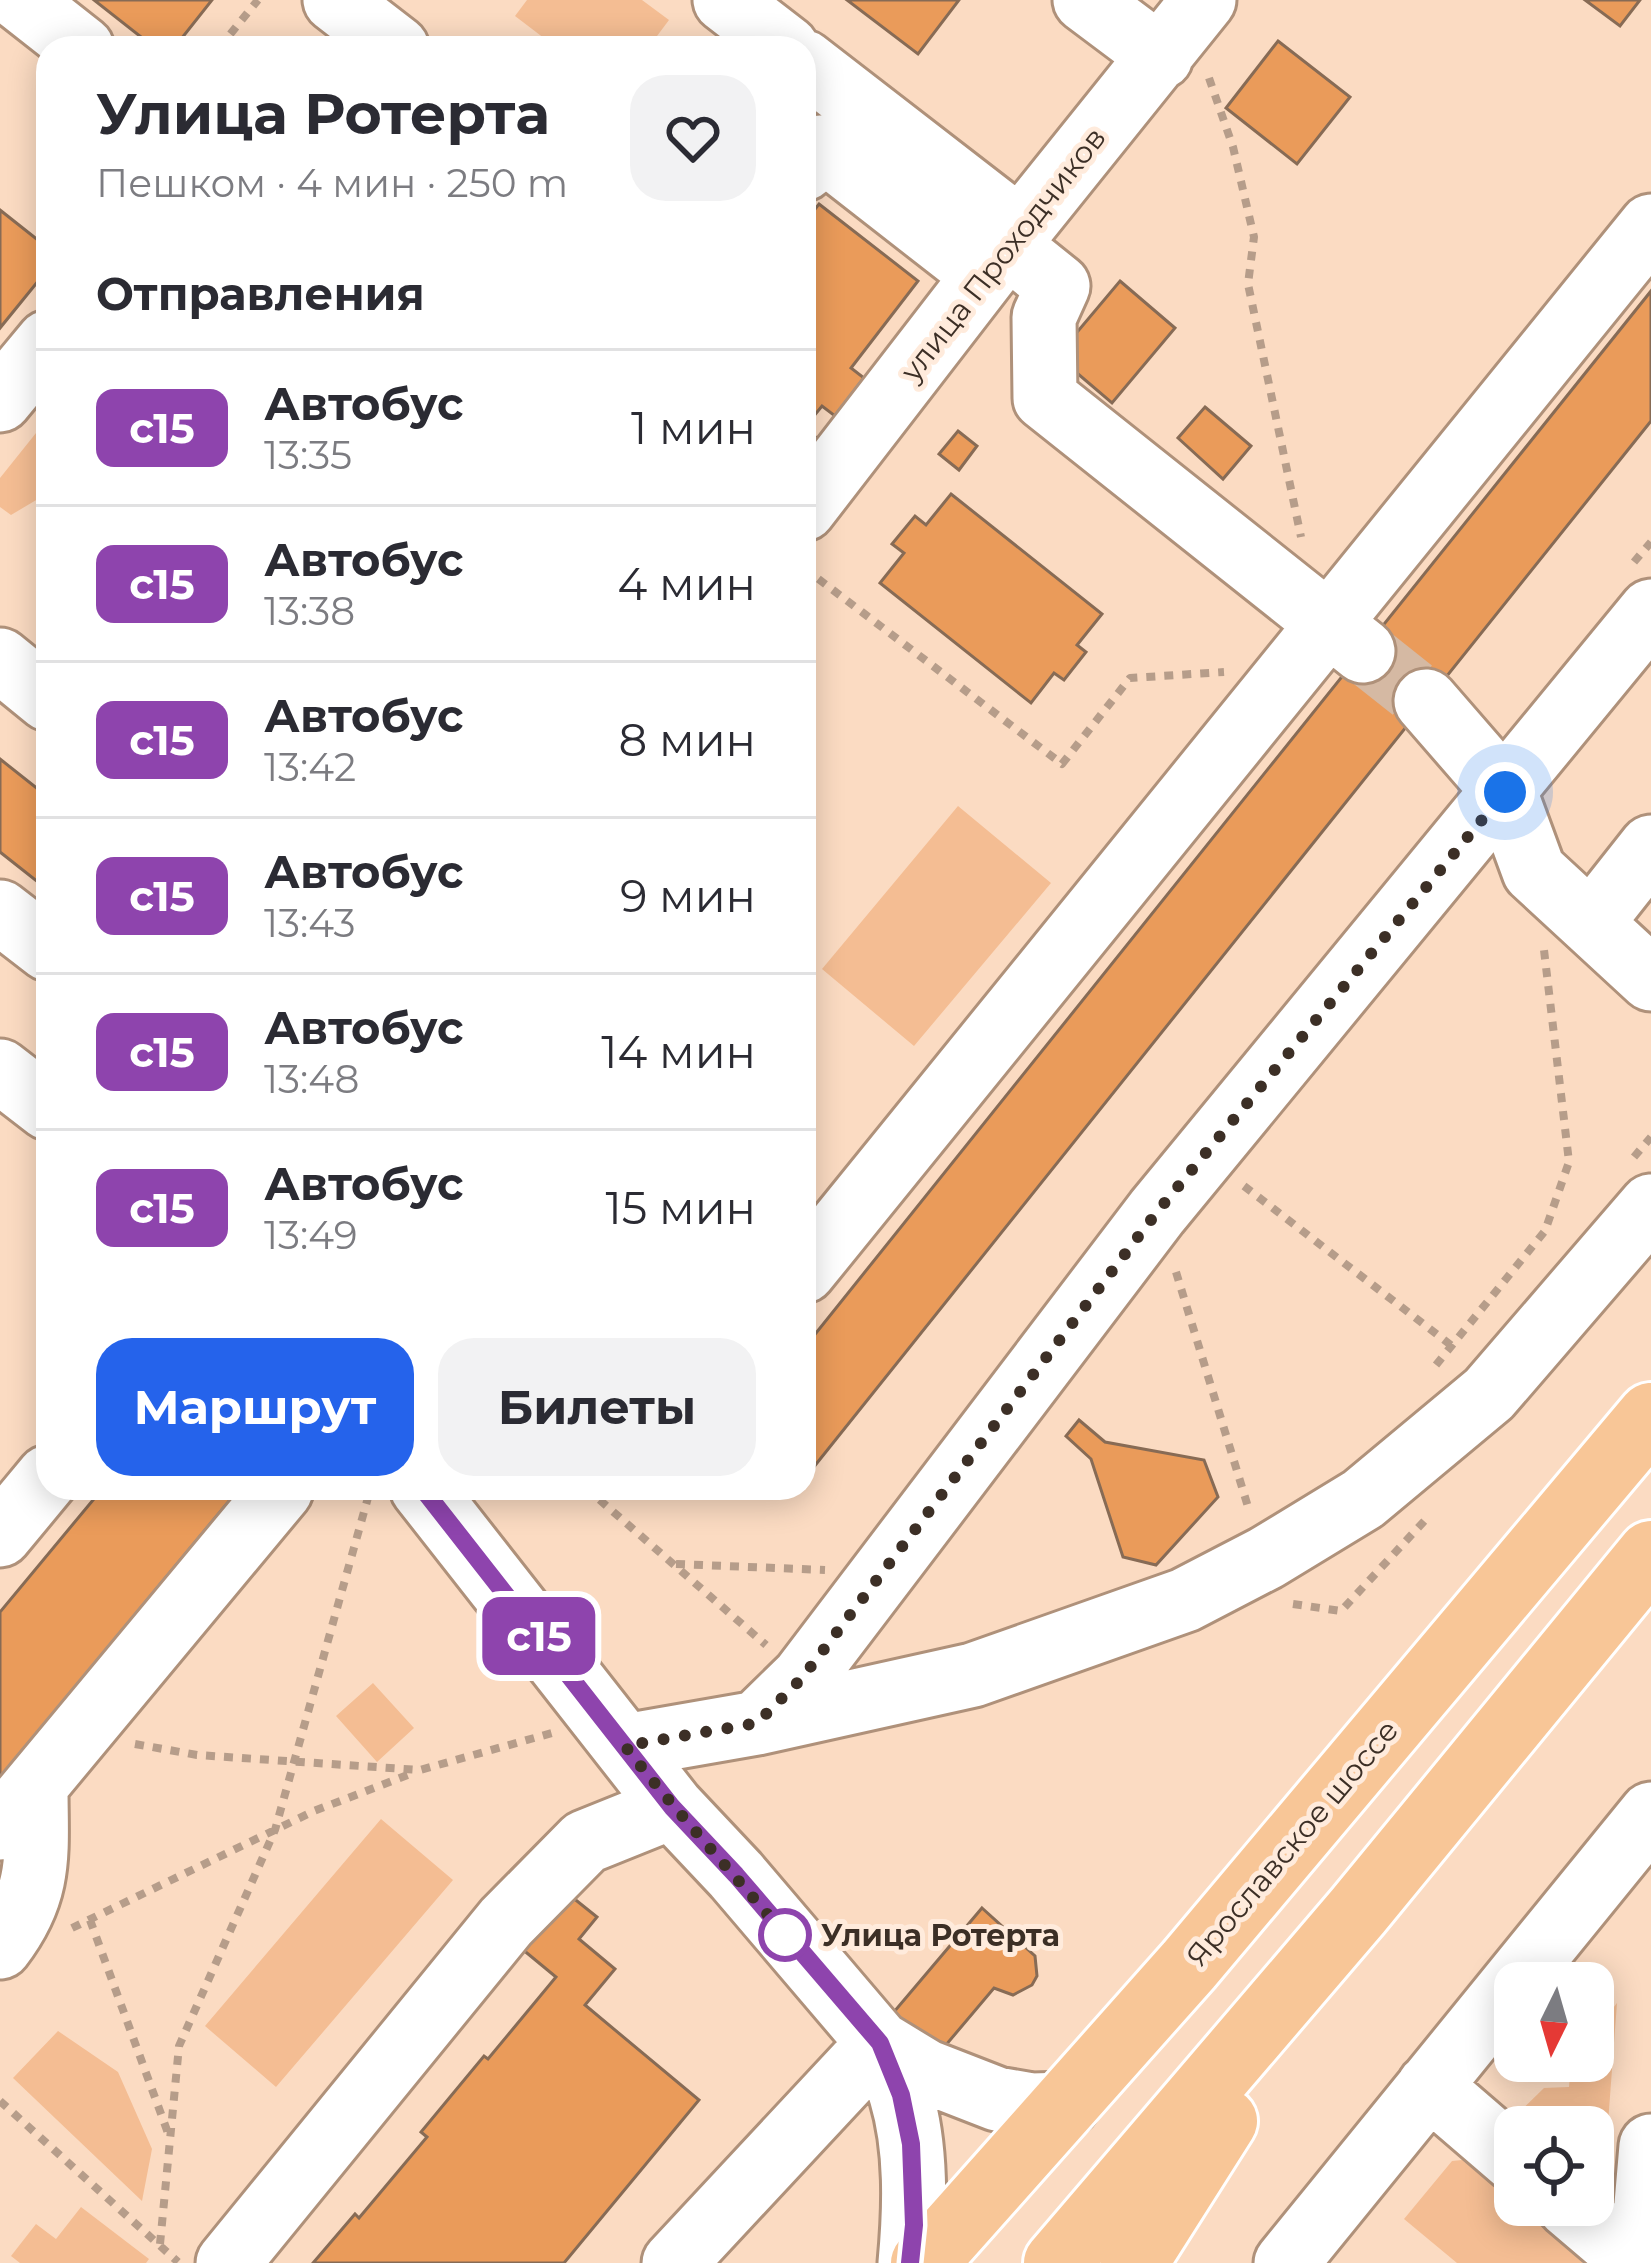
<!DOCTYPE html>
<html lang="ru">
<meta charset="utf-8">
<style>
:root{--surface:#fff;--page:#f2f2f3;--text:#2b2b33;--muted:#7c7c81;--line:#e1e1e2;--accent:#2563eb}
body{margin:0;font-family:Montserrat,sans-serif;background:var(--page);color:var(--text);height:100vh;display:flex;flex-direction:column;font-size:45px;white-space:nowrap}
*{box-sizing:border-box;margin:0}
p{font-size:39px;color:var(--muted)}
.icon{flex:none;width:66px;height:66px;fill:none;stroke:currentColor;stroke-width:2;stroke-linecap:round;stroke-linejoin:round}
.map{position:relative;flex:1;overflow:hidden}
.sheet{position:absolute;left:36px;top:36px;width:780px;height:1464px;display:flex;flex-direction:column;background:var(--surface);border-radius:36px;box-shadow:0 6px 30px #0003}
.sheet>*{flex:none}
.badge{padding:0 24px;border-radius:18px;font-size:42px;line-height:78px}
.needle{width:78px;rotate:185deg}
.buttons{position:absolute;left:1494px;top:1962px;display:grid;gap:24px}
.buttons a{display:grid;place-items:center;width:120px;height:120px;border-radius:24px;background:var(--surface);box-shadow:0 6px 30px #0003;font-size:60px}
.you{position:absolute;width:60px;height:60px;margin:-30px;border:9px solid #fff;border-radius:50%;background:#1a73e8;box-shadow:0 0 0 18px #1a73e833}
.map>.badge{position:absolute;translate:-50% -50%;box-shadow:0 0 0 6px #fff}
h2{padding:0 60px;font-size:45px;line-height:108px}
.round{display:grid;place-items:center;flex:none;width:126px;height:126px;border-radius:36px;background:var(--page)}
.headline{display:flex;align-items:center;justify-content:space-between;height:204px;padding:0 60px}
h1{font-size:57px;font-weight:700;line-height:90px}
.primary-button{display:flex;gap:24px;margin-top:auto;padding:24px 60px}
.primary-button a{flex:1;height:138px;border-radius:36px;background:var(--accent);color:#fff;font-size:48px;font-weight:700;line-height:138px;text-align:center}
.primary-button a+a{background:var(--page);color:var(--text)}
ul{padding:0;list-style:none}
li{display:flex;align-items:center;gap:36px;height:156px;padding:0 60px;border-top:3px solid var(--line)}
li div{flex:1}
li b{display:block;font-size:45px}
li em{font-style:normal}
li .badge{min-width:132px;font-weight:700;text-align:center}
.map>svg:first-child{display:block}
.green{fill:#f4bd93}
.building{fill:#ea9b5a;stroke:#876b55;stroke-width:3}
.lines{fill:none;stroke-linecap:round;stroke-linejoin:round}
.minor-tunnel{stroke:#d5b9a3;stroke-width:63;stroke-dasharray:63 32;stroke-linecap:butt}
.minor-casing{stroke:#af917a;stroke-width:69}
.major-casing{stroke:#fff;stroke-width:72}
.path{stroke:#b69d8a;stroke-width:8;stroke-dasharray:9 9;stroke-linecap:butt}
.minor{stroke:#fff;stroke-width:63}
.major{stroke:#f8c697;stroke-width:66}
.line-casing{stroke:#fff;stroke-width:27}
.line{stroke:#8e44ad;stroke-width:18}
.walk{stroke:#3c2f26;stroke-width:12;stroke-dasharray:0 21.6}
.stop-dot{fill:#fff;stroke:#8e44ad;stroke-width:6}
.labels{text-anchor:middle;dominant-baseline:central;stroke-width:10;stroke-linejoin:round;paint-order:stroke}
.street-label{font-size:30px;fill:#3c2f26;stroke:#ffebdc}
.stop-label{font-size:30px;font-weight:bold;fill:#3c2f26;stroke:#ffebdc;text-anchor:start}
</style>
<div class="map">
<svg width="1651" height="2263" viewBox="0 0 1651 2263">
<rect width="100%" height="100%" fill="#fbdbc2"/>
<path class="green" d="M527,0H642L669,20L648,48H557L515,16Z
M48,418V493L11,515L0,507V478Z
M958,806L1051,883L914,1046L822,969Z
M373,1683L414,1728L377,1762L336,1716Z
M381,1819L453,1880L276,2087L205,2026Z
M1617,2003L1608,2123L1601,2141L1593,2151V2127H1504L1544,2088L1569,2087L1571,2061H1593V2034Z
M58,2031L118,2072L152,2149L142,2201L13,2078Z
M1472,2159L1515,2193V2205H1531L1583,2245L1582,2263H1457L1404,2219L1452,2161Z
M81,2207L149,2259L146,2263H20L11,2256L36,2224L56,2239Z"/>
<path class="building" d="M94,0H212L174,48H155Z
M847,0H959L918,54Z
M1585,0H1640L1620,26Z
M1278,41L1350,97L1297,164L1226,108Z
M819,204L918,281L851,368L864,378L835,416L822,406L804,428L818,439L804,456V223Z
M0,210L48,248V269L0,328Z
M1120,281L1175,328L1112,403L1057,356Z
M1651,291V421L805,1478L804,1348Z
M1205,407L1251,446L1223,479L1178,438Z
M958,431L977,446L959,470L939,454Z
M951,494L1102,614L1077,645L1086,652L1064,680L1054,673L1031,703L880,583L904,553L892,544L915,516L926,525Z
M0,759L48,797V890L0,852Z
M1079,1420L1105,1442L1204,1460L1218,1497L1156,1565L1123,1557L1091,1459L1066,1436Z
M103,1488H240L0,1778V1612Z
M562,1889L597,1917L579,1939L615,1969L585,2005L699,2100L564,2263H313L355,2214L359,2218L427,2137L421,2132L484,2056L488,2059L556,1977L516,1944Z
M982,1908L1035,1956L1037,1976L1032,1985L1013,1995L994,1988L940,2052L893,2013Z"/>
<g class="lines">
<path class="minor-tunnel" d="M1363,651L1426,701"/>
<g class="minor-casing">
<path id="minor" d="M21,0L82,48
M335,0L397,48
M725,0L787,48
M1085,0L1161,57
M804,62L1020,229
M804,169L820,147L984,275
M1007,245L1058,286L1044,317L1045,398L1363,651
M0,400L48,342
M804,509L1020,229L1204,0
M0,660L48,699
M1426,701L1505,792L1534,871L1651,979
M0,912L48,949
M1591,923L1651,847
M0,1071L48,1108
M804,1271L1651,226
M422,1488L672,1807L736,1875L879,2043L925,2071L997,2099L1032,2105L1068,2104
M0,1535L48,1477
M757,1723L803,1678L1157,1212L1651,611
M625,1746L757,1723L973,1675L1185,1600L1266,1558L1363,1499L1489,1394L1651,1206
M0,1828L281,1490
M0,1947C43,1891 36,1853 36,1787
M879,2043C887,2060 896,2078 901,2095C917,2148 915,2209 910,2263
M1429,2086L1515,2160
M1568,2205L1636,2263
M228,2263L506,1922L585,1842L672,1807
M674,2263L879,2043
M1286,2263L1651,1814
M1641,2263L1651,2146"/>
</g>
<g class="major-casing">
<path id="major" d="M924,2263L1189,1965L1651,1416
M1057,2263L1358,1911L1651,1554
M1134,2263L1224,2121"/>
</g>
<path class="path" d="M219,48L258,0
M1209,78L1233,147L1254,237L1248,284L1301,537
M1634,562L1651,542
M804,568L1062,764L1130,678L1224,672
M1634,1157L1651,1137
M1244,1186L1456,1349
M1176,1272L1249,1510
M1436,1365L1545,1231L1569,1162L1544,950
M586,1488L766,1645
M676,1564L825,1570
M1293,1604L1341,1611L1428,1517
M135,1744L197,1755L420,1770L552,1733
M90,1920L168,2133
M72,1928L314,1811L413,1773
M0,2101L178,2262
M160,2244L179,2046L275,1830L369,1494"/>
<use href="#minor" class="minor"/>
<use href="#major" class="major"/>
</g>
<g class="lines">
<g class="line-casing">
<path id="line" d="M422,1488L672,1807L736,1875L880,2043L901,2095L911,2144L914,2225L910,2263"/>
</g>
<use href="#line" class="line"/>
<path class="walk" d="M785,1935L790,1941C735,1875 677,1813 625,1746L757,1723L802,1678L1157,1212L1505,792"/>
</g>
<circle class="stop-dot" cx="785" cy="1935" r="24"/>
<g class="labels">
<g class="street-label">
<text transform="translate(1003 254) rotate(-52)">улица Проходчиков</text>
<text transform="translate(1292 1843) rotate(-50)">Ярославское шоссе</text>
</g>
<g class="stop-label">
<text x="821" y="1935">Улица Ротерта</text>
</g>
</g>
</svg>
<div class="buttons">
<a><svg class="needle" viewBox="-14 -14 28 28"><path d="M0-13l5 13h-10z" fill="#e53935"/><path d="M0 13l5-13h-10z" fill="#7c7c81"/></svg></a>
<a><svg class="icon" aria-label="locate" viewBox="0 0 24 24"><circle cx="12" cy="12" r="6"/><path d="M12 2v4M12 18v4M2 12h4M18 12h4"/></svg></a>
</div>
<div class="you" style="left:1505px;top:792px"></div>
<b class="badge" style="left:539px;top:1636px;background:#8e44ad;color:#fff">с15</b>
<section class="sheet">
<div class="headline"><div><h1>Улица Ротерта</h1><p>Пешком · 4 мин · 250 m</p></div><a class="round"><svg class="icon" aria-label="heart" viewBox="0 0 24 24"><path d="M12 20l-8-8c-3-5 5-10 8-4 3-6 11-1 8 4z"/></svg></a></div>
<h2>Отправления</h2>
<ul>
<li><span class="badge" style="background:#8e44ad;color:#fff">с15</span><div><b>Автобус</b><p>13:35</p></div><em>1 мин</em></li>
<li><span class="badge" style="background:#8e44ad;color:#fff">с15</span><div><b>Автобус</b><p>13:38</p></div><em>4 мин</em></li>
<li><span class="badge" style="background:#8e44ad;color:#fff">с15</span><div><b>Автобус</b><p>13:42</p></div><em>8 мин</em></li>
<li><span class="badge" style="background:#8e44ad;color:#fff">с15</span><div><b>Автобус</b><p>13:43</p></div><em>9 мин</em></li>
<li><span class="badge" style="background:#8e44ad;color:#fff">с15</span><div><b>Автобус</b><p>13:48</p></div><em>14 мин</em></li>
<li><span class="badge" style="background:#8e44ad;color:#fff">с15</span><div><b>Автобус</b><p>13:49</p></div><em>15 мин</em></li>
</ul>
<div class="primary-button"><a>Маршрут</a><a>Билеты</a></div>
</section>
</div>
